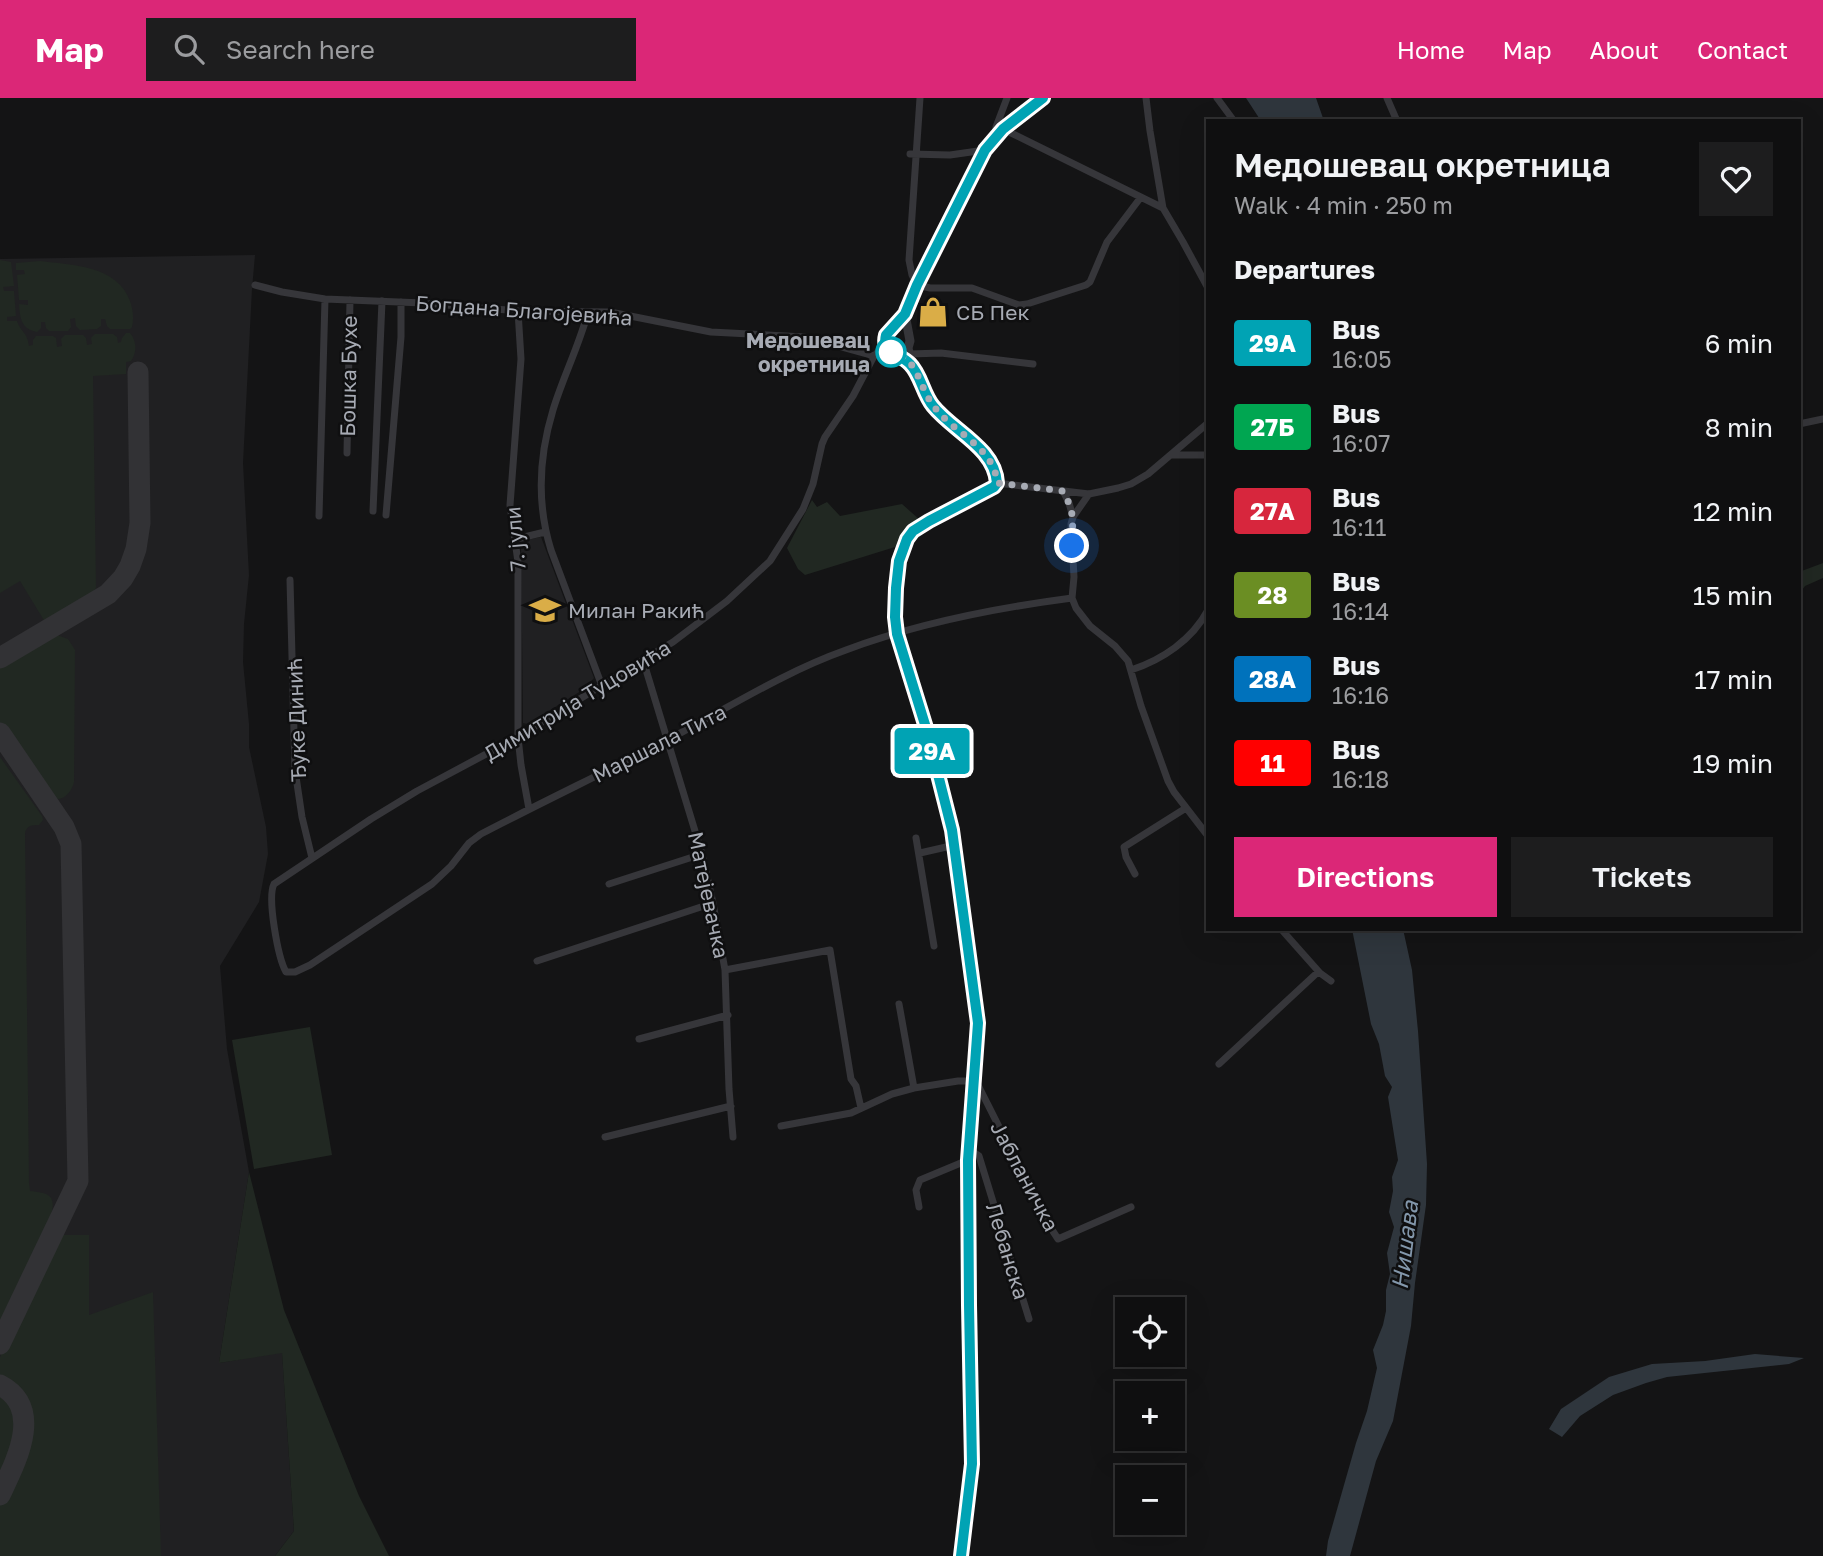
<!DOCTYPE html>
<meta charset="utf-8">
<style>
:root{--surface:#0f0f10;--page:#1d1d1e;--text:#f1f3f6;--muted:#9b9c9f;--line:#2f2f30;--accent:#db2777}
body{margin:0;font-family:"Golos Text",sans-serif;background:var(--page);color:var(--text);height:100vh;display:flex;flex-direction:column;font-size:26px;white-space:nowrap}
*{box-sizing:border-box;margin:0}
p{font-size:23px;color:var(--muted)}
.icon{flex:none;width:38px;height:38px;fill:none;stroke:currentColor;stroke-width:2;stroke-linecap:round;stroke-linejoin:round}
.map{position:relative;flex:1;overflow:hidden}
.drawer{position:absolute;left:1206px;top:21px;width:595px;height:812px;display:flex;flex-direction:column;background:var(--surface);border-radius:0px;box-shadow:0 7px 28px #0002,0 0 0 2px var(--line)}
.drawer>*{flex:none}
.badge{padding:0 14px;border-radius:5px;font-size:24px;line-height:46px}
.controls{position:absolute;left:1115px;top:1199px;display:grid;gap:14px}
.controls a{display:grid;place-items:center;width:70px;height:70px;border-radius:0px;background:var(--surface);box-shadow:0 7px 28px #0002,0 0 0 2px var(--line);font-size:35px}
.you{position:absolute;width:35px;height:35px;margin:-18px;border:5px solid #fff;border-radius:50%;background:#1a73e8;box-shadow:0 0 0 10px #1a73e833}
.map>.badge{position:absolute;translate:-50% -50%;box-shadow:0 0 0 4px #fff}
h2{padding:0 28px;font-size:26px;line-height:63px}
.round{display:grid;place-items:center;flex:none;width:74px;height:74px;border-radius:0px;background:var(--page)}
.head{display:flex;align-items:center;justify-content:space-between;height:119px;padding:0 28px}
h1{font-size:33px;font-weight:600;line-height:52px}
.button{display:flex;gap:14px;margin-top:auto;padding:14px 28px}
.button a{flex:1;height:80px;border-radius:0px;background:var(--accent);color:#fff;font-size:28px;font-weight:600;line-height:80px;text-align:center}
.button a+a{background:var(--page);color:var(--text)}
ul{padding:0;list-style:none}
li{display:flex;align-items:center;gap:21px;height:84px;padding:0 28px}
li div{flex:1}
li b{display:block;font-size:26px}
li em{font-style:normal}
li .badge{min-width:77px;font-weight:700;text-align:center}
header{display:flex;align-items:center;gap:42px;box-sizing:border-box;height:98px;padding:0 35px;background:var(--accent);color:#fff}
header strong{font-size:33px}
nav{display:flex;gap:38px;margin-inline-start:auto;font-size:24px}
.search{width:490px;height:63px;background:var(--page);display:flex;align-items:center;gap:18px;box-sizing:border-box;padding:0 24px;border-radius:0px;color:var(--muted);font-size:26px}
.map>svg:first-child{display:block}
.built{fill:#202022}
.green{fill:#212822}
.water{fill:#2f363d}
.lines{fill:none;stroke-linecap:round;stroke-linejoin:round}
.taxiway{stroke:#323235;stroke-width:21}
.minor{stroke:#36363a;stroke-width:7}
.tertiary{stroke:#36363a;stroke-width:9}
.line-casing{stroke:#fff;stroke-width:16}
.line{stroke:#00a3b4;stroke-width:10}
.walk{stroke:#a7abb4;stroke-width:7;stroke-dasharray:0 12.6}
.stop-dot{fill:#fff;stroke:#00a3b4;stroke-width:3.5}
.labels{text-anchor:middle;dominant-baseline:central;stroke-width:5;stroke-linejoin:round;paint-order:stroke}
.street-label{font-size:21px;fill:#a7abb4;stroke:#0f0f10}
.poi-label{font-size:21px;fill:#a7abb4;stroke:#0f0f10;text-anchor:start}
.stop-label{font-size:21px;font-weight:bold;fill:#a7abb4;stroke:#0f0f10;text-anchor:end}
.water-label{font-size:23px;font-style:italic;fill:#8397ab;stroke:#0f0f10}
</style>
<header>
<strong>Map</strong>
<div class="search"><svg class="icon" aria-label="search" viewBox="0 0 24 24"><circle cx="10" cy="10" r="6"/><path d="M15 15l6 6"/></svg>Search here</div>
<nav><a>Home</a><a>Map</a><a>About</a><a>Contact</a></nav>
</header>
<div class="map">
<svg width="1823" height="1458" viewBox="0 0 1823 1458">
<rect width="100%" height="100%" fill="#141415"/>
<path class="built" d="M255,157L252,191L243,365L249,477L244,526L243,564L249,626V649L266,729L268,756L259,804L220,868L227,951L249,1074L219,1265L282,1254L294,1433L275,1458H0V161Z
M541,439L594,580L584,591L528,626L523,625L521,443Z"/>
<path class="green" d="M0,162L11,164L14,188L3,189L4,193H14L16,218L7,219V223H17C21,235 27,233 29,248L33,247V242L36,238H53L56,240L57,249L62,248L61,241L65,237H83L86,240L87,247L92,246L91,240L95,236H113L117,239L118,245L121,244L122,240L126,235H130C137,243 137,255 131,263L126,264V276L93,278L96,490L92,496L45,524L20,483L0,495Z
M40,163C71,167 117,167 130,203C133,211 134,221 132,229L130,231H110L107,228L105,221H101V228L97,231L80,232L76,228L75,220L70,221L71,229L68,233H49L46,230L45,224H41V230L37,234C21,231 20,220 19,206L28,207V202H19L17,177L25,176L24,172H16V165Z
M812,402L817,409L827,404L840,418L902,406L920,422L895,449L805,477L798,471L787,450Z
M1823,465V480L1805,488L1799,496V474Z
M57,537L68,541L75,552L74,684C71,697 60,706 47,698L0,630V570L49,539Z
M0,659L42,718L43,722L39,727C32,727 27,727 25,735L29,1085L30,1093C47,1095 57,1096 51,1117L0,1227Z
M310,929L332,1057L254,1071L232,942Z
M249,1074L284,1212L359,1398L389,1458H275L294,1433L282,1255L219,1265Z
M63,1137H89V1217L153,1194L161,1458H0V1259L55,1145Z"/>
<path class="water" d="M1246,0H1316L1324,23H1261Z
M1352,831H1403L1412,872L1418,933L1427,1066L1426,1107L1415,1185L1411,1228L1393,1323L1376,1363L1350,1458H1326L1328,1443L1356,1345L1367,1313L1377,1270L1373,1252L1383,1227L1386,1213V1192L1390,1176L1387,1155L1394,1129L1389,1114L1393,1093L1392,1079L1398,1062L1388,999L1392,989L1385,978L1379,946L1371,926Z
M1755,1256L1804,1260L1789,1266L1667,1279L1646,1285L1613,1297L1580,1318L1562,1339L1549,1331L1561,1311L1609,1279L1652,1266L1705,1263Z"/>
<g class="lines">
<path class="taxiway" d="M0,560L108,496L123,480L130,468L136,451L140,425L138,274
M0,635L64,729L71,746L78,1083L0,1246
M0,1287C45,1311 15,1365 0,1397"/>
<path class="minor" d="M920,0L909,162L912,177L917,187L930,190H972L1019,207L1027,206L1086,187L1090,184L1107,144L1141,99
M1146,0L1150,33L1163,110L1183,144L1208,190
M1217,0L1234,23
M1387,0L1397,23
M1003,31L1163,110
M995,39L996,29L1007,0
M910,56L950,57L985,52
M255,187L282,194L325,201L423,205L518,213L610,214L711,234L805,239L874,258
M518,213L521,261L510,407L518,464V639L521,667L529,711
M588,214C579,248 563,279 553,312C539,358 537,407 551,452L602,588
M885,244L878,254L874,258L853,298L825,339L822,346L813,386L803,411L770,463L727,503L673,544L643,562L518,639L417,693L371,721L274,786C267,800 278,860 286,874H295L310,867L432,786L451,768L469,745L481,736C544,703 608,673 671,640C728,610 784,574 846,552C918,525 996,510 1072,500
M910,256L941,255L1033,266
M1799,326L1823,321
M347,355L350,202
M1171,357H1208
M997,385L1089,396L1118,390L1131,386L1148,376L1208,325
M1063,393L1069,405L1073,419
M1089,396L1073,419L1071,426L1074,479L1072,500L1076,510L1090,528L1115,548L1128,563L1141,608L1168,683L1174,694L1208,738
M373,413L382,203
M386,417L401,239V204
M319,418L325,201
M516,441L545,434
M290,482L295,672L302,719L312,760
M643,562L702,756L713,805L725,872L729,991L733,1039
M1131,572C1162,562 1192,542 1208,512
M916,740L934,848
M920,755L955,747
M1135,776L1126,759L1124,749L1186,710
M609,786L702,756
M1281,831L1320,875L1331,883
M537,863L713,805
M725,872L830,852L851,981L856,988L861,1010
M899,906L914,990
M639,941L728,917
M1219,966L1318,874
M781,1028L851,1015L892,996L914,990L958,983H973L979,989L1047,1124L1058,1141L1131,1109
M605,1039L731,1008
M968,1054H973L979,1058L1029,1221
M919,1109L916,1092L920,1082L968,1062"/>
<path class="tertiary" d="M905,216L910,243L908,250L912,267
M961,1458L972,1366L968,1062L978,925L952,732L927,633L897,536L896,519V490L899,463L907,441L913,433L929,423L994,389L997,385C995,349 953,334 933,308C923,296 921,277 910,266C900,255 881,256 886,237L905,216L917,187L985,52L1003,31L1043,0"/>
</g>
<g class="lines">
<g class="line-casing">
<path id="line" d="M961,1458L972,1366L969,1207L968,1062L978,925L952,732L927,633L897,536L895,519L896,490L899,463L907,441L913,433L929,423L994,389L997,385C995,350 953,333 933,308C923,296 921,277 910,266C900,255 881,256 886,237L905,216L917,187L985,52L1003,31L1043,0"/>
</g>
<use href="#line" class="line"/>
<path class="walk" d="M891,254C894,255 898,256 901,257C919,268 921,292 933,307C951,334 995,349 997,385L1063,393C1067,401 1071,408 1072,417C1074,427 1071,438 1072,448"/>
</g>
<defs>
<g id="shop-bare" transform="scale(2.415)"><path d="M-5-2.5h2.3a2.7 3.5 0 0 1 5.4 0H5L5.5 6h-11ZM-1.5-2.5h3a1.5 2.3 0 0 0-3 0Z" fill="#daad47" stroke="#0f0f10" stroke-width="2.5" paint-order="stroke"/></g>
<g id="school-bare" transform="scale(2.415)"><path d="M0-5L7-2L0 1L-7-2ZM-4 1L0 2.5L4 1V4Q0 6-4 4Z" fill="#daad47" stroke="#0f0f10" stroke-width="2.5" paint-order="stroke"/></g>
</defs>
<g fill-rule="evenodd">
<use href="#shop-bare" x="933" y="214"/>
<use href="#school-bare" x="545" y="512"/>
</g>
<circle class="stop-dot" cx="891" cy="254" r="14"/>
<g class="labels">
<g class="street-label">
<text transform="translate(524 212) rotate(4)">Богдана Благојевића</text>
<text transform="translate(348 278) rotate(-89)">Бошка Бухе</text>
<text transform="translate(515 441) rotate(-95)">7. јули</text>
<text transform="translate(577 602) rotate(-31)">Димитрија Туцовића</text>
<text transform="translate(296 622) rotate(-92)">Ђуке Динић</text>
<text transform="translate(659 645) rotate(-27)">Маршала Тита</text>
<text transform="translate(709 797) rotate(78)">Матејевачка</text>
<text transform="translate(1025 1078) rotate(62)">Јабланичка</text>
<text transform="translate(1008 1153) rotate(73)">Лебанска</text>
</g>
<g class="poi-label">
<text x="956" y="214">СБ Пек</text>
<text x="568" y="512">Милан Ракић</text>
</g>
<g class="stop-label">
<text x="870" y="242">Медошевац<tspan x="870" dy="24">окретница</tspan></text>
</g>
<g class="water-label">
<text transform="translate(1404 1147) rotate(-83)">Нишава</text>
</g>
</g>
</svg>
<div class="controls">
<a><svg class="icon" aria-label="locate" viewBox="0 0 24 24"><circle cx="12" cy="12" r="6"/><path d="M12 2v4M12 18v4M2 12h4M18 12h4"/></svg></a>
<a>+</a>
<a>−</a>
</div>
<div class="you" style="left:1072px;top:448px"></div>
<b class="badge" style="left:932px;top:653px;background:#00a3b4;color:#fff">29А</b>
<section class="drawer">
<div class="head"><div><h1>Медошевац окретница</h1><p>Walk · 4 min · 250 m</p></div><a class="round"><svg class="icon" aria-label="heart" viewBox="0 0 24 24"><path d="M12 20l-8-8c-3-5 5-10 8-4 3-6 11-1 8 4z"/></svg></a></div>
<h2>Departures</h2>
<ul>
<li><span class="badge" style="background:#00a3b4;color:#fff">29А</span><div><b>Bus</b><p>16:05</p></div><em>6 min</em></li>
<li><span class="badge" style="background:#00a651;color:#fff">27Б</span><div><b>Bus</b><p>16:07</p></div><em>8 min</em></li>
<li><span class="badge" style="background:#d7263d;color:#fff">27А</span><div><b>Bus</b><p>16:11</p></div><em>12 min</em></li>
<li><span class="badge" style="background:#6b8e23;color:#fff">28</span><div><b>Bus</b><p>16:14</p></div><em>15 min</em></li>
<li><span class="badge" style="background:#0072bc;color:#fff">28А</span><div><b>Bus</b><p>16:16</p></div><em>17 min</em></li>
<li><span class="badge" style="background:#f00;color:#fff">11</span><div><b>Bus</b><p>16:18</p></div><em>19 min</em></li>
</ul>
<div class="button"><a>Directions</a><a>Tickets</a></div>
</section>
</div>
